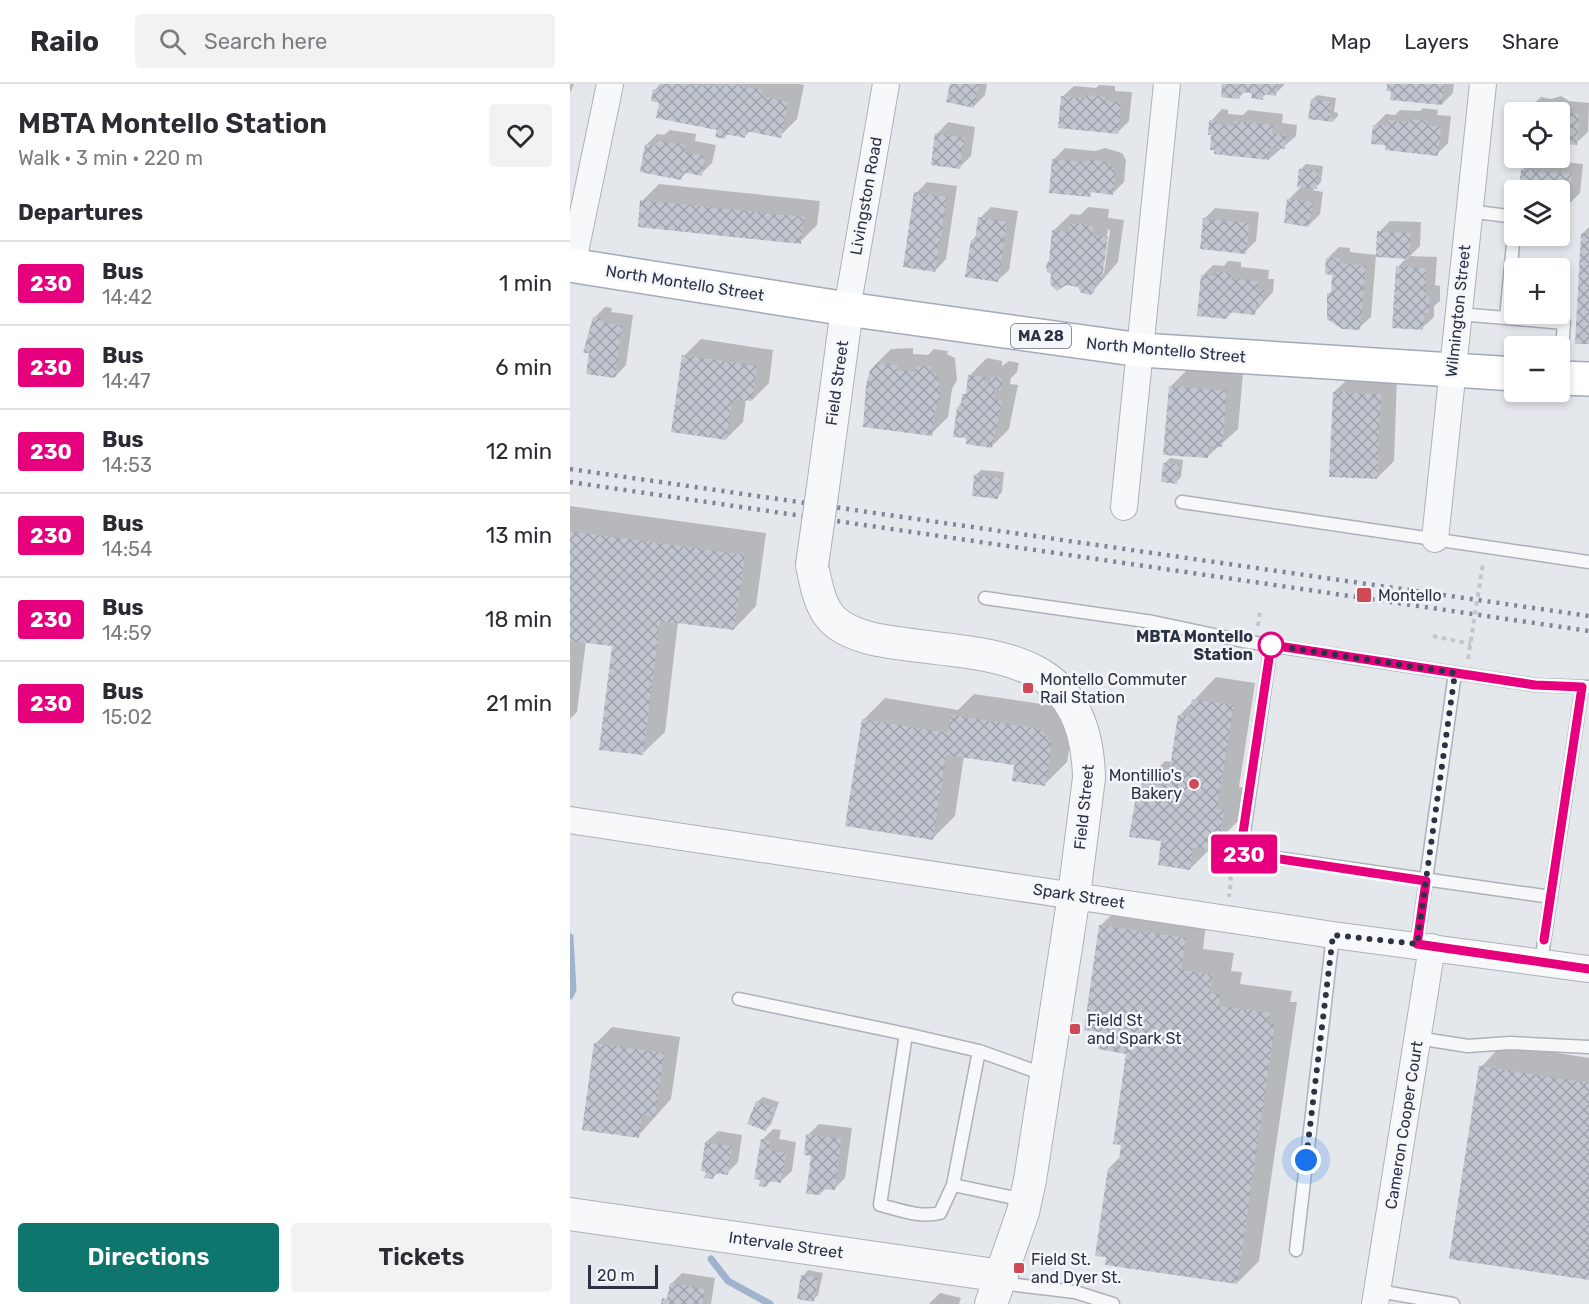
<!DOCTYPE html>
<meta charset="utf-8">
<style>
:root{--surface:#fff;--page:#f2f2f3;--text:#2b2b33;--muted:#7c7c81;--line:#e1e1e2;--accent:#0f766e}
body{margin:0;font-family:Rubik,sans-serif;background:var(--page);color:var(--text);height:100vh;display:flex;flex-direction:column;font-size:22px;white-space:nowrap}
*{box-sizing:border-box;margin:0}
p{font-size:20px;color:var(--muted)}
.icon{flex:none;width:33px;height:33px;fill:none;stroke:currentColor;stroke-width:2;stroke-linecap:round;stroke-linejoin:round}
.map{position:relative;flex:1;overflow:hidden}
.panel{display:flex;flex-direction:column;background:var(--surface);width:570px}
.panel>*{flex:none}
.badge{padding:0 12px;border-radius:4px;font-size:21px;line-height:39px}
.buttons{position:absolute;left:934px;top:18px;display:grid;gap:12px}
.buttons a{display:grid;place-items:center;width:66px;height:66px;border-radius:6px;background:var(--surface);box-shadow:0 3px 9px #0003;font-size:30px}
.scale{position:absolute;left:18px;bottom:15px;width:70px;box-sizing:border-box;padding-left:6px;border:3px solid #2b3345;border-top:0;font-size:16px;line-height:21px;white-space:nowrap;color:#2b3345;-webkit-text-stroke:4px #f4f6f9;paint-order:stroke}
.you{position:absolute;width:30px;height:30px;margin:-15px;border:4px solid #fff;border-radius:50%;background:#1a73e8;box-shadow:0 0 0 9px #1a73e833}
.map>.badge{position:absolute;translate:-50% -50%;box-shadow:0 0 0 3px #fff}
h2{padding:0 18px;font-size:22px;line-height:54px}
.round{display:grid;place-items:center;flex:none;width:63px;height:63px;border-radius:6px;background:var(--page)}
.summary{display:flex;align-items:center;justify-content:space-between;height:102px;padding:0 18px}
h1{font-size:28px;font-weight:600;line-height:45px}
.primary-button{display:flex;gap:12px;margin-top:auto;padding:12px 18px}
.primary-button a{flex:1;height:69px;border-radius:6px;background:var(--accent);color:#fff;font-size:24px;font-weight:600;line-height:69px;text-align:center}
.primary-button a+a{background:var(--page);color:var(--text)}
ul{padding:0;list-style:none}
li{display:flex;align-items:center;gap:18px;height:84px;padding:0 18px;border-top:2px solid var(--line)}
li div{flex:1}
li b{display:block;font-size:22px}
li em{font-style:normal}
li .badge{min-width:66px;font-weight:700;text-align:center}
header{display:flex;align-items:center;gap:36px;box-sizing:border-box;height:84px;padding:0 30px;background:var(--surface);border-bottom:2px solid var(--line)}
header strong{font-size:28px}
nav{display:flex;gap:33px;margin-inline-start:auto;font-size:21px}
.search{width:420px;height:54px;background:var(--page);display:flex;align-items:center;gap:15px;box-sizing:border-box;padding:0 21px;border-radius:6px;color:var(--muted);font-size:22px}
main{display:flex;flex:1;min-height:0}
.map>svg:first-child{display:block}
.shadow{fill:#0003;fill-rule:evenodd}
.lines{fill:none;stroke-linecap:round;stroke-linejoin:round}
.stream{stroke:#9fb3cc;stroke-width:7}
.building{fill:url(#building-cross-hatch)}
.service-casing{stroke:#acb1ba;stroke-width:15}
.minor-casing{stroke:#acb1ba;stroke-width:28}
.tertiary-casing{stroke:#acb1ba;stroke-width:34}
.primary-casing{stroke:#a3aab8;stroke-width:36}
.path{stroke:#c2c5cb;stroke-width:4;stroke-dasharray:4.5 4.5;stroke-linecap:butt}
.service{stroke:#f7f8fa;stroke-width:12}
.minor{stroke:#f7f8fa;stroke-width:26}
.tertiary{stroke:#f7f8fa;stroke-width:32}
.primary{stroke:#fff;stroke-width:33}
.rail{stroke:#7d8596;stroke-width:4.5;stroke-dasharray:3 6;stroke-linecap:butt}
.tertiary-bridge-casing{stroke:#acb1ba;stroke-width:34;stroke-linecap:butt}
.tertiary-bridge{stroke:#f7f8fa;stroke-width:32}
.line-casing{stroke:#fff;stroke-width:14}
.line{stroke:#e6007e;stroke-width:9}
.walk{stroke:#2b3345;stroke-width:6;stroke-dasharray:0 10.8}
.poi-dot{fill:#d04957;stroke:#f4f6f9;stroke-width:2}
.stop-dot{fill:#fff;stroke:#e6007e;stroke-width:3}
.labels{text-anchor:middle;dominant-baseline:central;stroke-width:5;stroke-linejoin:round;paint-order:stroke}
.shield{fill:#f4f6f9;stroke:#676e7b;stroke-width:1.5}
.shield-label{font-size:15px;font-weight:bold;fill:#2b3345}
.street-label{font-size:16px;fill:#2b3345;stroke:#f4f6f9}
.poi-label{font-size:16px;fill:#2b3345;stroke:#f4f6f9;text-anchor:start}
.stop-label{font-size:16px;font-weight:bold;fill:#2b3345;stroke:#f4f6f9;text-anchor:end}
</style>
<header>
<strong>Railo</strong>
<div class="search"><svg class="icon" aria-label="search" viewBox="0 0 24 24"><circle cx="10" cy="10" r="6"/><path d="M15 15l6 6"/></svg>Search here</div>
<nav><a>Map</a><a>Layers</a><a>Share</a></nav>
</header>
<main>
<section class="panel">
<div class="summary"><div><h1>MBTA Montello Station</h1><p>Walk · 3 min · 220 m</p></div><a class="round"><svg class="icon" aria-label="heart" viewBox="0 0 24 24"><path d="M12 20l-8-8c-3-5 5-10 8-4 3-6 11-1 8 4z"/></svg></a></div>
<h2>Departures</h2>
<ul>
<li><span class="badge" style="background:#e6007e;color:#fff">230</span><div><b>Bus</b><p>14:42</p></div><em>1 min</em></li>
<li><span class="badge" style="background:#e6007e;color:#fff">230</span><div><b>Bus</b><p>14:47</p></div><em>6 min</em></li>
<li><span class="badge" style="background:#e6007e;color:#fff">230</span><div><b>Bus</b><p>14:53</p></div><em>12 min</em></li>
<li><span class="badge" style="background:#e6007e;color:#fff">230</span><div><b>Bus</b><p>14:54</p></div><em>13 min</em></li>
<li><span class="badge" style="background:#e6007e;color:#fff">230</span><div><b>Bus</b><p>14:59</p></div><em>18 min</em></li>
<li><span class="badge" style="background:#e6007e;color:#fff">230</span><div><b>Bus</b><p>15:02</p></div><em>21 min</em></li>
</ul>
<div class="primary-button"><a>Directions</a><a>Tickets</a></div>
</section>
<div class="map">
<svg width="1019" height="1220" viewBox="0 0 1019 1220">
<defs>
<pattern id="building-cross-hatch" width="8" height="8" patternUnits="userSpaceOnUse" patternTransform="scale(1.5)"><rect width="8" height="8" fill="#c1c5cf"/><path d="M0 0l8 8M0 8l8-8" fill="none" stroke="#9da1aa"/></pattern>
</defs>
<rect width="100%" height="100%" fill="#e4e7ec"/>
<path class="shadow" d="M0,0H4L0,9Z
M90,0H229L234,1L227,35L210,52L181,46L175,52L159,49L155,53L149,45L90,18L85,6Z
M381,0H417L415,11L403,23Z
M654,0H715L705,10L697,9L692,14L683,8L675,7L669,14Z
M818,0H884L883,9L872,20L822,6Z
M529,1L545,2V7L562,8L559,37L548,48L492,13L504,2L526,4Z
M747,11L766,14L764,28L768,29V32L763,37L742,16Z
M991,12L999,17L1019,19L1018,48L1006,59L990,58V28H955L971,13L981,15Z
M853,24L868,26L867,31L881,32L878,59L867,70L817,60L804,42L816,30L825,31L830,26L850,27Z
M652,25L658,26V30L673,31L678,26L713,30L712,39L727,41L726,52L699,75L643,50L641,37Z
M378,38L405,43L401,72L389,84L367,50Z
M100,46L126,50L125,57L146,61L142,79L131,90L117,88L111,94L76,61L87,50L94,51Z
M495,64L525,67L535,64L552,69L556,76L554,98L543,109L523,107L519,111L484,75Z
M964,75L1013,80L1010,109L999,120L990,119V106H951L952,86Z
M736,80L753,82L751,98L743,106L753,108L750,130L739,141L719,115L732,102L731,85Z
M357,98L387,102L376,175L365,187L346,109Z
M89,100L250,117L247,141L230,158L72,117Z
M421,123L448,127L439,186L427,197L402,156L407,152L410,134Z
M518,123L539,125L538,134L554,136L548,178L523,207L482,190L480,178L484,146L501,130L510,131ZM538,145L540,146L534,189L531,193Z
M645,124L689,128L686,157L675,168L634,135Z
M820,137L851,138L850,162L840,172L867,173L865,201L870,202V217L864,222V233L852,244L828,183L837,173L806,171L801,233L789,244L759,210L763,206L764,189L758,174L769,163L780,164V168L807,171L809,148Z
M1019,143V259L1012,150Z
M658,177L671,178V183L699,186L698,195H704L703,208L684,229L663,227L657,233L632,192L643,181L654,182Z
M35,223L42,224L41,228L63,231L56,281L45,293L20,268L15,267L24,234Z
M131,255L203,266L199,299L182,316L176,315L173,338L156,355L114,272Z
M343,264V270L358,271L364,265L378,267L377,270L385,274L387,296L382,305L378,333L361,350L297,302L304,282L321,265Z
M417,274L432,277V282L439,277L449,279L447,288L441,294L440,300L448,301L439,345L422,362L398,353L388,324L398,306L400,291Z
M618,285L673,290L668,345L637,373L601,302Z
M781,292L827,293L824,377L807,394L764,308Z
M600,374L613,376L611,393L606,398L595,379Z
M411,386L434,388L432,408L427,413L406,391Z
M0,422L196,449L186,522L164,545L108,538L95,648L72,670L44,561L16,557L7,628L0,635Z
M646,593L685,599L669,703L675,704L671,734L620,785L593,756L567,713L572,708L573,699L595,677L602,678L609,632Z
M404,610L493,623L504,636L497,678L475,700L446,680L394,672L385,732L363,754L293,636L315,614L388,626Z
M553,820L637,832L633,865L664,869L661,887L672,888L670,900L722,907L720,918H727L689,1177L667,1199L539,1084L551,1072L558,968L532,947L530,842Z
M42,943L110,953L101,1015L68,1052L25,960Z
M933,960L1019,974V1195L911,983Z
M193,1013L209,1018L201,1040L196,1045L187,1018Z
M249,1040L282,1044L275,1094L264,1105L256,1104L250,1110L238,1051Z
M203,1045L211,1046L209,1055L226,1058L222,1087L210,1098L202,1096L196,1102L192,1056Z
M148,1047L172,1051L168,1078L157,1089L148,1088L143,1094L136,1058Z
M238,1186L253,1189L248,1211L243,1216L233,1192Z
M112,1189L145,1194L141,1220H93L100,1209L101,1200Z
M370,1209L391,1214L389,1220H359Z"/>
<g class="lines">
<path class="stream" d="M0,853L3,906L0,912
M141,1175L158,1197L200,1220"/>
</g>
<path class="building" d="M92,0L156,2L161,0L192,6L191,12L218,18L211,54L176,47L175,54L156,50L155,55L145,53L147,46L86,34L89,19L81,17L83,5L90,6Z
M380,0H409L404,24L376,18Z
M652,0H707L706,12L693,10V16L681,14L682,9L670,8L669,15L651,13Z
M817,0H874L872,21L820,16L821,7H816Z
M516,11L535,13V17L551,19L548,50L488,44L491,12L516,15Z
M741,15L761,18L760,33L764,34L763,38L738,35Z
M964,22L969,25L979,22L988,28H953Z
M990,28L1009,30L1007,61L990,60Z
M840,35L857,37V41L871,43L868,72L815,66V61L801,60L803,41L817,42L818,36L840,38Z
M639,36L647,37V40L664,42L665,37L703,41L702,50L716,51L715,65L700,63L699,76L644,70V66H640L641,51H638Z
M365,49L395,54L390,85L361,81Z
M87,56L115,61L114,68L135,72L132,92L112,88L111,96L70,88L75,60L86,62Z
M482,75L513,78L523,75L540,80L546,88L543,111L521,108L520,113L479,109Z
M729,85L748,86L747,105L727,103Z
M951,85L1002,90L999,122L990,121V106H949Z
M344,108L377,113L365,188L333,183Z
M717,115L743,118L739,143L714,139Z
M70,116L234,133L231,160L68,143Z
M408,133L437,138L428,198L395,193L401,156H405Z
M633,134L679,139L676,170L630,165Z
M500,139L523,142L522,151L538,153L532,196L526,195L524,208L520,211L511,209L508,203L496,201L487,207L480,200L481,190L477,188L476,180L479,177L482,146L499,148Z
M807,147L841,149L839,175L806,173Z
M1011,149L1019,150V260H1005Z
M756,174H770L769,179L796,182L790,246L772,245L757,235V209H761L762,191L755,190Z
M826,182L856,184L855,212H860L859,229H854L853,246L822,244Z
M645,188L661,189L660,194L688,197L687,206H694L692,220H686L685,231L658,228L657,235L627,232L631,191L645,192Z
M23,233L31,234V238L52,242L45,294L16,290L19,269H13Z
M112,271L187,282L182,317L163,315L156,356L101,348Z
M308,279L327,281V286L345,288L346,282L362,283L361,287L368,291L371,314L366,323L362,352L293,343L296,301L300,286Z
M398,291L416,293L415,299H420L421,293L433,295L431,306L425,305L424,316L432,317L422,364L396,360V354L383,353L387,323H391L392,310H396Z
M599,302L657,307L652,363L639,362L638,374L593,371Z
M763,308L811,310L807,395L759,393Z
M593,379L609,380L607,400L591,398Z
M404,391L430,393L428,415L402,412Z
M0,447L175,471L164,546L90,537L73,671L29,666L42,562L0,557Z
M622,615L664,621L647,725L654,726L649,758L642,756L640,766L623,764L620,786L588,781L591,757L559,753L566,712H570L572,699L597,702L608,631L619,632Z
M381,631L470,645L482,659L475,702L442,697L444,681L376,671L363,756L275,742L292,635L378,649Z
M529,841L616,854L611,886L642,891L640,909L650,910L649,922L700,929L698,939L705,940L667,1200L535,1181L536,1173L525,1172L538,1084L548,1085L551,1061L543,1060L556,970L528,965L530,948L514,946Z
M24,959L94,969L85,1033L72,1031L69,1054L12,1046Z
M909,982L1019,999V1196L879,1175Z
M186,1017L205,1024L196,1047L177,1040Z
M236,1050L271,1055L265,1106L251,1105L250,1111L236,1110L241,1072L234,1071Z
M191,1055L200,1057L199,1066L216,1069L211,1099L198,1097L197,1103L189,1102L190,1096L184,1095Z
M135,1058L162,1062L158,1091L144,1089L143,1095L134,1094L136,1088L131,1087Z
M231,1191L248,1194L244,1218L227,1215Z
M100,1199L135,1205L133,1220H91L92,1214L97,1215Z"/>
<g class="lines">
<g class="service-casing">
<path id="service" d="M899,127L945,133
M889,230L994,239L990,292
M936,234L945,139
M612,418L1019,478
M415,514L583,538L673,557L965,601L1019,603
M701,561L671,769L981,813
M847,860L885,589
M971,878L1012,603
M169,915L336,950
M847,954L898,962L940,959L1019,963
M409,967L383,1101L370,1129C349,1134 331,1126 310,1121L336,950L409,967L476,991
M383,1101L454,1116
M726,1166L763,851
M430,1199L505,1208L543,1220
M808,1207L883,1220"/>
</g>
<g class="minor-casing">
<path id="minor" d="M2,182L40,0
M277,225L316,0
M554,423L597,0
M865,455L913,0
M0,736L763,851L1019,885
M805,1220L862,863"/>
</g>
<g class="tertiary-casing">
<path id="tertiary" d="M254,396L277,225
M242,481C251,526 256,543 303,555C403,575 516,554 519,694L504,811L460,1096L453,1128L421,1220
M0,1130L432,1192"/>
</g>
<g class="primary-casing">
<path id="primary" d="M0,181L277,225L571,266L945,290
M990,294L1019,295"/>
</g>
<path class="path" d="M688,542L690,527
M863,552L901,560
M898,575L913,479
M654,775L661,796L659,813"/>
<use href="#service" class="service"/>
<use href="#minor" class="minor"/>
<use href="#tertiary" class="tertiary"/>
<use href="#primary" class="primary"/>
<path class="rail" d="M0,385L1019,532
M0,398L1019,547"/>
<g class="tertiary-bridge-casing">
<path id="tertiary-bridge" d="M242,481L254,396"/>
</g>
<use href="#tertiary-bridge" class="tertiary-bridge"/>
</g>
<g class="lines">
<g class="line-casing">
<path id="line" d="M974,856L1012,603L965,601L701,561L670,769L856,797L847,860L1019,885"/>
</g>
<use href="#line" class="line"/>
<path class="walk" d="M701,561L885,589L847,860L763,851L736,1076"/>
</g>
<g class="poi-dot">
<rect x="786" y="503" width="16" height="16" rx="3"/>
<rect x="452" y="598" width="12" height="12" rx="3"/>
<circle cx="624" cy="700" r="6"/>
<rect x="499" y="939" width="12" height="12" rx="3"/>
<rect x="443" y="1178" width="12" height="12" rx="3"/>
</g>
<circle class="stop-dot" cx="701" cy="561" r="12"/>
<g class="labels">
<rect class="shield" x="441" y="240" width="60" height="24" rx="4.5"/>
<g class="shield-label">
<text x="471" y="252">MA 28</text>
</g>
<g class="street-label">
<text transform="translate(296 112) rotate(-80)">Livingston Road</text>
<text transform="translate(115 199) rotate(9)">North Montello Street</text>
<text transform="translate(888 227) rotate(-84)">Wilmington Street</text>
<text transform="translate(596 266) rotate(5)">North Montello Street</text>
<text transform="translate(267 299) rotate(-82)">Field Street</text>
<text transform="translate(514 723) rotate(-84)">Field Street</text>
<text transform="translate(509 812) rotate(9)">Spark Street</text>
<text transform="translate(834 1041) rotate(-81)">Cameron Cooper Court</text>
<text transform="translate(216 1161) rotate(8)">Intervale Street</text>
</g>
<g class="poi-label">
<text x="808" y="511">Montello</text>
<text x="470" y="595">Montello Commuter<tspan x="470" dy="18">Rail Station</tspan></text>
<text x="612" y="691" text-anchor="end">Montillio's<tspan x="612" dy="18">Bakery</tspan></text>
<text x="517" y="936">Field St<tspan x="517" dy="18">and Spark St</tspan></text>
<text x="461" y="1175">Field St.<tspan x="461" dy="18">and Dyer St.</tspan></text>
</g>
<g class="stop-label">
<text x="683" y="552">MBTA Montello<tspan x="683" dy="18">Station</tspan></text>
</g>
</g>
</svg>
<div class="buttons">
<a><svg class="icon" aria-label="locate" viewBox="0 0 24 24"><circle cx="12" cy="12" r="6"/><path d="M12 2v4M12 18v4M2 12h4M18 12h4"/></svg></a>
<a><svg class="icon" aria-label="layers" viewBox="0 0 24 24"><path d="M12 4l9 5-9 5-9-5zM3 14l9 5 9-5"/></svg></a>
<a>+</a>
<a>−</a>
</div>
<div class="scale">20 m</div>
<div class="you" style="left:736px;top:1076px"></div>
<b class="badge" style="left:674px;top:770px;background:#e6007e;color:#fff">230</b>
</div>
</main>
